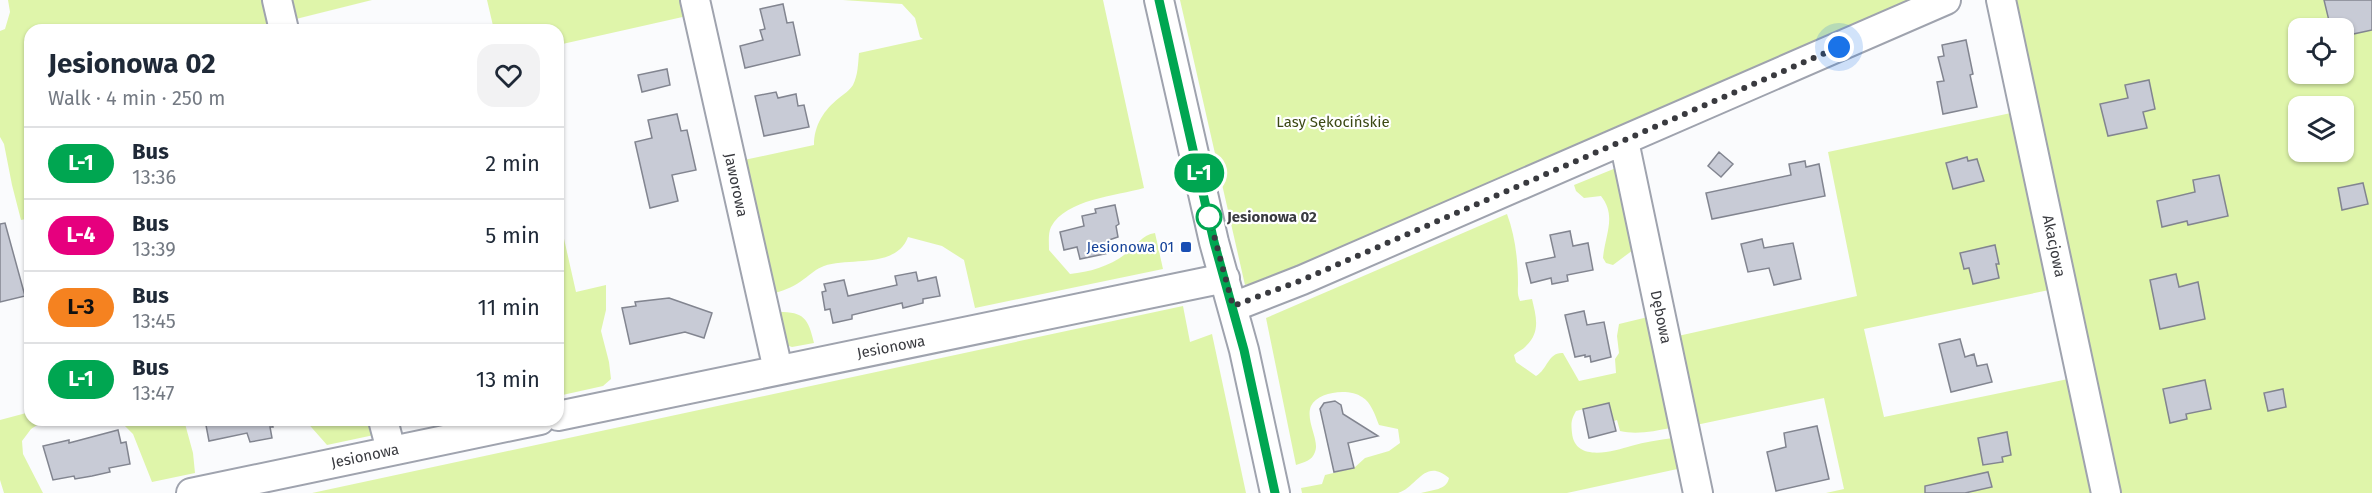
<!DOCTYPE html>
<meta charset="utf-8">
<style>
:root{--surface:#fff;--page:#f2f2f3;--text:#1f2937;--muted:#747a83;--line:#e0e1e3}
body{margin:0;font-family:"Fira Sans",sans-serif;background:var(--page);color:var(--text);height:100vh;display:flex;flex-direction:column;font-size:22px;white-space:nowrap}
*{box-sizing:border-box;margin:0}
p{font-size:20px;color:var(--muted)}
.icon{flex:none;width:33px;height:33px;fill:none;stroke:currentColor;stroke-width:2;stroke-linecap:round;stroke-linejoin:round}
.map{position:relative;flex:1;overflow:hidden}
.sheet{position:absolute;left:24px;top:24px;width:540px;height:402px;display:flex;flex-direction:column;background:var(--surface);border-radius:18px;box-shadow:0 2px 4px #0004}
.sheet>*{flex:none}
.badge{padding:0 12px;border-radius:20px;font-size:21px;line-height:39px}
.buttons{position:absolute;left:2288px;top:18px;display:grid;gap:12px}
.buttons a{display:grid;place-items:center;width:66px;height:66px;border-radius:12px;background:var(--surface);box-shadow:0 2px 4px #0004;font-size:30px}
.you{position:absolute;width:30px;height:30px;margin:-15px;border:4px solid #fff;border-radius:50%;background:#1a73e8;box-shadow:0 0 0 9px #1a73e833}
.map>.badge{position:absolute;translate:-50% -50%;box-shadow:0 0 0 3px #fff}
.round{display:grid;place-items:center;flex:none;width:63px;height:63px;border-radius:18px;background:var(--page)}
.head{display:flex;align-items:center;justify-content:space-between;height:102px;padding:0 24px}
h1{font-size:28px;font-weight:700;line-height:45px}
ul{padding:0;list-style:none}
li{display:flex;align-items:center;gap:18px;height:72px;padding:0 24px;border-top:2px solid var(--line)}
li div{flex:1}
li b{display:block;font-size:22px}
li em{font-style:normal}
li .badge{min-width:66px;font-weight:700;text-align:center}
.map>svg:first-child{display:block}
.green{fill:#dff5aa;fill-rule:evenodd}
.building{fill:#c8cbd6;stroke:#828590;stroke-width:1.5}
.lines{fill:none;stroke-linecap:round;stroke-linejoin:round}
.minor-casing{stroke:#9fa3ae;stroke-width:32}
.minor{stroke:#fff;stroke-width:28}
.line-casing{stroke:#fff;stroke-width:14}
.line{stroke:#00a651;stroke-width:9}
.walk{stroke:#393a3f;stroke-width:6;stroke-dasharray:0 10.8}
.stop-dot{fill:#fff;stroke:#00a651;stroke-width:3}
.transit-dot{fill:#1a4fb4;stroke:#fff;stroke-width:2}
.labels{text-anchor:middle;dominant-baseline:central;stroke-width:4.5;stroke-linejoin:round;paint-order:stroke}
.park-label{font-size:15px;fill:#3c4914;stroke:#fff}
.street-label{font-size:15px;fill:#393a3f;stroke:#fff}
.stop-label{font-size:15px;font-weight:bold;fill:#393a3f;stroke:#fff;text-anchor:start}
.transit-label{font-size:15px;fill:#164399;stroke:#fff;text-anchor:end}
</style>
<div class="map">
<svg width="2372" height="493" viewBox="0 0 2372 493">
<rect width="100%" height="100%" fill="#fafbfd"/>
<path class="green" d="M8,0H266L271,19L268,24L269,30H30V218L21,220L12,185L4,144L0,137V31L5,29L10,12Z
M291,0H372L296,19Z
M487,0H683L687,16L558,45V30H494Z
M843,0H1103L1144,188C1116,196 1066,199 1051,227C1048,233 1049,243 1049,250L1070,274C1090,272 1111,266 1128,252C1137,245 1142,235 1155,233L1163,269L975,308L964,260L942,246L908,237C896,269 850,257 824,266C816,269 811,274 804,279C795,286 786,290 775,293L744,160L814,145C814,125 824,110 839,98C844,94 850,90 853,85C858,75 858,64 859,53L923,39L920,37L915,18L902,4Z
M1180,0H1911L1298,271L1245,285Z
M2014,0H2372V493H2118ZM2298,28H2343V74H2298ZM2298,106H2343V152H2298Z
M2011,113L2049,290L1864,329L1884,417L2068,379L2092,493H1826L1844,489L1824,398L1696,425L1678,336L1857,296L1828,152Z
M1616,168L1633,250L1613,265L1606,263L1603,258C1605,235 1617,216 1601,196L1584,198L1576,191L1574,185Z
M558,212L576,292L606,285V310L601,331L609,362L611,379L603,386L558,396Z
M1507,214C1515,235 1518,260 1518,283C1518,291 1517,294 1520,301L1532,299C1536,316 1541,332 1526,346C1523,350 1518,351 1514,355L1516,362L1536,376C1548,369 1548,352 1563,353L1579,381L1616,373L1615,359L1619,353L1617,336L1619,324L1648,317L1671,428C1654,431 1637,435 1620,431L1617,420L1614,421L1609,403L1576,411C1571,420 1571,423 1572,433C1575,463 1614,451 1631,446C1645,442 1659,440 1673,438L1682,468L1567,493H1421C1432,490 1447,490 1449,478C1425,457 1417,487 1398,493H1302L1301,488L1322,484L1325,475L1354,468L1365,458L1389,451L1400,443L1398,429L1379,425C1375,415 1371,402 1362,397C1350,388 1318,391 1311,406C1305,420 1320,441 1315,452C1312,461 1304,462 1296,465L1266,318Z
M1183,306L1190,342L1212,334L1246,493H312Z
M779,312C804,312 808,318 814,343L792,347L786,345Z
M30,412V420H45L31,429L22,441L23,454L43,493H4L0,480V420Z
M119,420H184L193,453L195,473L152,482L133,434Z
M305,420H370L374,435L327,445Z"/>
<path class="building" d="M2324,0H2372V30L2344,36L2341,23L2330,25Z
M783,4L787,23L793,22L800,55L745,68L740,46L763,40L760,30L765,29L760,9Z
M1966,40L1973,74L1970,75L1977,107L1943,114L1937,82L1944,81L1938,57L1944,56L1942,45Z
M667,69L670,85L642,92L638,75Z
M2149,80L2155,109L2143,112L2147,128L2108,136L2100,104L2128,98L2125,85Z
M776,92L778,98L796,94L798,106L804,105L809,127L764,136L755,96Z
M677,114L681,131L687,130L696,170L672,175L678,201L650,208L635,142L652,138L648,120Z
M1719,152L1733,164L1721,177L1708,166Z
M1967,157L1968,161L1977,159L1984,181L1953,189L1946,163Z
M1805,161L1806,167L1819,164L1825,196L1712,219L1706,193L1791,175L1789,164Z
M2219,175L2228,216L2188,225L2187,221L2162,227L2157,201L2195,192L2193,180Z
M2363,183L2368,204L2342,210L2338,188Z
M1115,205L1119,224L1116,226L1118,237L1106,241L1109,253L1080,259L1077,247L1064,250L1060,232L1084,226L1082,216L1096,213L1095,209Z
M5,223L25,296L0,302V224Z
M1570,231L1573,246L1588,243L1593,270L1567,275L1568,281L1552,284L1551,278L1531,283L1526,263L1555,257L1550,235Z
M1762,239L1764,248L1793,243L1801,279L1774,285L1769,268L1748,272L1741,244Z
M1995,245L1999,264H1996L1999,278L1973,284L1969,268L1964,269L1960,253Z
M916,272L918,281L936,277L940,296L923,299V303L903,308L902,303L852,315V319L833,323L830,309L825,310L822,292L826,291L824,284L844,280L848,296L897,285L895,276Z
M2176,274L2179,287L2198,282L2205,319L2160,329L2150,280Z
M669,298L712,313L704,338L685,332L630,344L622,308L636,306L635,302Z
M1584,311L1587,325L1604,322L1611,357L1591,362L1590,356L1585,357V355L1575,357L1565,315Z
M1960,339L1965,357L1974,354L1977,366L1987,364L1992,382L1951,392L1939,344Z
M2205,380L2211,409L2186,414L2187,419L2170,423L2163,389Z
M2283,389L2286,407L2268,411L2264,393Z
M1335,401L1341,405L1343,414L1378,436L1348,443L1354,468L1334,472L1320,409L1324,403Z
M1609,403L1616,431L1589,438L1583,409Z
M205,420H272L273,427H270L272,438L250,442L247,433L209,441Z
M1817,426L1829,479L1776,491L1767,452L1786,447L1784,433Z
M118,430L121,443L126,442L130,464L109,468L110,472L92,476L75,479L74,476L53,480L43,446L69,440V443Z
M2007,432L2011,455L2002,457L2003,462L1983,465L1978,438Z
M1988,472L1992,487L1965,493H1925V486Z"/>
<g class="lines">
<g class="minor-casing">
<path id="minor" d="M277,0L284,30
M695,0L778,370
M1159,0L1214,242L1244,350L1275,493
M2001,0L2106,493
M1624,141L1698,493
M1233,307L1302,280L1946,0
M558,416L1225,278
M383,420L391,450
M191,493L540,420"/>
</g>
<use href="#minor" class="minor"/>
</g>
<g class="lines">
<g class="line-casing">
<path id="line" d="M1159,0L1214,242L1244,350L1275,493"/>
</g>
<use href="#line" class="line"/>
<path class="walk" d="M1209,217L1233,306L1302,280L1839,47"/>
</g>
<circle class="stop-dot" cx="1209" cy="217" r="12"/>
<rect class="transit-dot" x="1180" y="241" width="12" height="12" rx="3"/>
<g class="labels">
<g class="park-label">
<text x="1333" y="122">Lasy Sękocińskie</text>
</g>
<g class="street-label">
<text transform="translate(736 185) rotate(78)">Jaworowa</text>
<text transform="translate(2054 246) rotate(78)">Akacjowa</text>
<text transform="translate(1661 317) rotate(78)">Dębowa</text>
<text transform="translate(891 347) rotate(-11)">Jesionowa</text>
<text transform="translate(365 456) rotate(-12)">Jesionowa</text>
</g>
<g class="stop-label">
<text x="1227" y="217">Jesionowa 02</text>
</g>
<g class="transit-label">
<text x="1174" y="247">Jesionowa 01</text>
</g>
</g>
</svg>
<div class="buttons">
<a><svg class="icon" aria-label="locate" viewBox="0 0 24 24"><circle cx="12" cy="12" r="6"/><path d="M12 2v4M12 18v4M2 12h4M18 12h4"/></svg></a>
<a><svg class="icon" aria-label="layers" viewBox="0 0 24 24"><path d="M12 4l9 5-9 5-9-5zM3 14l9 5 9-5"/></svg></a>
</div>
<div class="you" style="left:1839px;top:47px"></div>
<b class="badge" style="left:1199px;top:173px;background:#00a651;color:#fff">L-1</b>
<section class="sheet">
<div class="head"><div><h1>Jesionowa 02</h1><p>Walk · 4 min · 250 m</p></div><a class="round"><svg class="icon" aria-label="heart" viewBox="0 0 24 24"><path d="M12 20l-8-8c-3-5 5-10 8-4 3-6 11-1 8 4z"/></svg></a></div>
<ul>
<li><span class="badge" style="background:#00a651;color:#fff">L-1</span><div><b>Bus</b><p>13:36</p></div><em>2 min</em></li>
<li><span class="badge" style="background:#e6007e;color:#fff">L-4</span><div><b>Bus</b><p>13:39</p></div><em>5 min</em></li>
<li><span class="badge" style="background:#f58220;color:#111">L-3</span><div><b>Bus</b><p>13:45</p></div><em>11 min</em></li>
<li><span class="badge" style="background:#00a651;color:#fff">L-1</span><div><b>Bus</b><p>13:47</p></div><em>13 min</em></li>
</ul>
</section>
</div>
